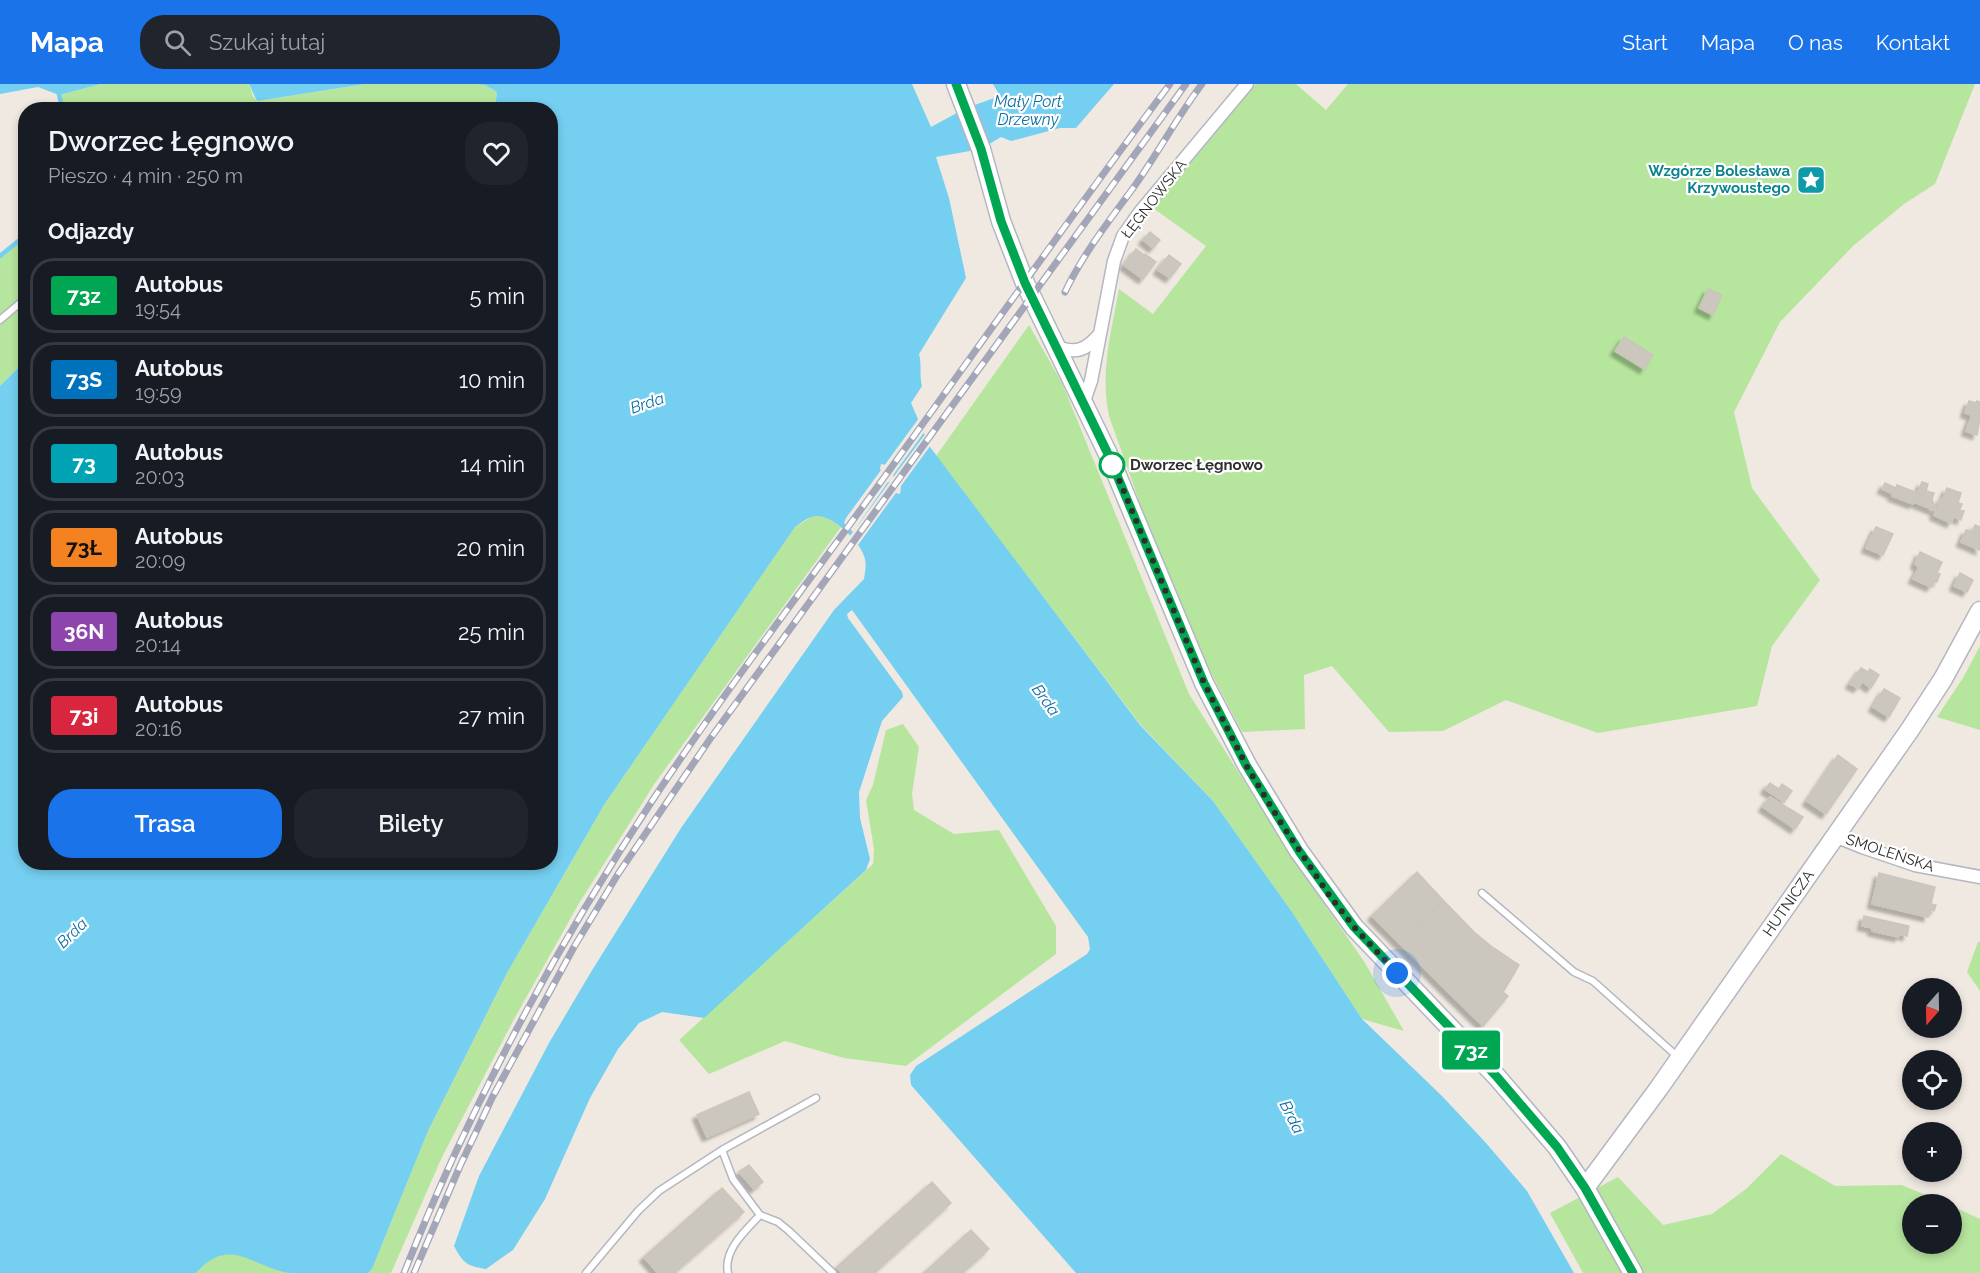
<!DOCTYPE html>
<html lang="pl">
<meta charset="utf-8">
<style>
:root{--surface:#171b24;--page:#20242c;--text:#f1f3f6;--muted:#9ea1a6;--line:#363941;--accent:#1a73e8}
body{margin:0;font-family:Raleway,sans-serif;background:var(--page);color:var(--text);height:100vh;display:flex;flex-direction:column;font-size:22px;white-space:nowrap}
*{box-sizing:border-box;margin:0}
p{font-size:20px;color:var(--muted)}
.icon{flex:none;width:33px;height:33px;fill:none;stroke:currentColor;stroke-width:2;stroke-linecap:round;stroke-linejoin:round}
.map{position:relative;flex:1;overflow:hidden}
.panel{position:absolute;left:18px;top:18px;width:540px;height:768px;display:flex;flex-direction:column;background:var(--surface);border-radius:24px;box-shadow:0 3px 9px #0003}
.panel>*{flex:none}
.badge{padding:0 12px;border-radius:4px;font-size:21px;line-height:39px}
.needle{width:39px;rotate:200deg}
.buttons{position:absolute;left:1902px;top:894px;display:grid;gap:12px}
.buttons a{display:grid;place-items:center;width:60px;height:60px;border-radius:50%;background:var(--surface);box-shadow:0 3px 9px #0003;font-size:30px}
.you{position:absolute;width:30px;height:30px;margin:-15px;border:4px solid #fff;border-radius:50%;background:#1a73e8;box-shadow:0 0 0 9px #1a73e833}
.map>.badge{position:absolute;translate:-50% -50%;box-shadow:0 0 0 3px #fff}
h2{padding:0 30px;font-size:22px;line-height:54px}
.round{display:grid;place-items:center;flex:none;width:63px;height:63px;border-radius:24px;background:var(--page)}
.head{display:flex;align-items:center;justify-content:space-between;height:102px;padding:0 30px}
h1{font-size:28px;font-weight:600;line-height:45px}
.action{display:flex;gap:12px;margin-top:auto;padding:12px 30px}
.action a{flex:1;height:69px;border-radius:24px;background:var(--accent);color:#fff;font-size:24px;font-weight:600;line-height:69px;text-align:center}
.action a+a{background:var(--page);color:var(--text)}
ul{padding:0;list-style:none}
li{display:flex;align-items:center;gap:18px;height:75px;margin:0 12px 9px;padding:0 18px;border:3px solid var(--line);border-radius:24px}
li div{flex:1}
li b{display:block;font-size:22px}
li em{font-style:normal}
li .badge{min-width:66px;font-weight:700;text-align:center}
header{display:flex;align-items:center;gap:36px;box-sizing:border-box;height:84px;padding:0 30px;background:var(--accent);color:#fff}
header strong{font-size:28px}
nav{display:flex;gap:33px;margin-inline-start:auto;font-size:21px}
.search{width:420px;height:54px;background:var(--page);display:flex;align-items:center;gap:15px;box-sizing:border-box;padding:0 21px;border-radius:24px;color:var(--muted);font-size:22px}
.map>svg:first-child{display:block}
.green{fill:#b6e59e}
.water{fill:#75cff0;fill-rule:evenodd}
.pier{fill:#efe9e1}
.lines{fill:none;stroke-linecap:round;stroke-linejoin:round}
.stream{stroke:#75cff0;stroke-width:4.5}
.building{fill:#cbc7bf;stroke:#cbc5ba;stroke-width:1.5;filter:url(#shadow)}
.lane-casing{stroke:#b4b7c1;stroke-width:9}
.street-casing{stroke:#b4b7c1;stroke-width:15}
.secondary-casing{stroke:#b4b7c1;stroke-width:21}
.lane{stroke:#fff;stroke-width:6}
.street{stroke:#fff;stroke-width:12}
.secondary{stroke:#fff;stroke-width:18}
.rail-casing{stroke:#a3a6b8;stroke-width:7}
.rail{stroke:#fff;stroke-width:4.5;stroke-dasharray:14;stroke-linecap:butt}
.line-casing{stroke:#fff;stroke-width:14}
.line{stroke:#00a651;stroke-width:9}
.walk{stroke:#2e2e2e;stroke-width:6;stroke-dasharray:0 10.8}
.stop-dot{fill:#fff;stroke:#00a651;stroke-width:3}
.labels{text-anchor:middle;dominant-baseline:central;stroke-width:4.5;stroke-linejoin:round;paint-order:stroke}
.culture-label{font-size:15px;font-weight:bold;fill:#0d838f;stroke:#fff;text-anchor:end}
.street-label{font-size:15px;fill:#2e2e2e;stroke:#fff}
.stop-label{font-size:15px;font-weight:bold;fill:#2e2e2e;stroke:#fff;text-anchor:start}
.water-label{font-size:16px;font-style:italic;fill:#0d6fa3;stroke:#fff}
</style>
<header>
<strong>Mapa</strong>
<div class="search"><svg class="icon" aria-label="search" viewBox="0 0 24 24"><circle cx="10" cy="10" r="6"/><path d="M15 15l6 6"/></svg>Szukaj tutaj</div>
<nav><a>Start</a><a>Mapa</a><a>O nas</a><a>Kontakt</a></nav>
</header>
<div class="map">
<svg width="1980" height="1189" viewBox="0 0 1980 1189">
<defs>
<filter id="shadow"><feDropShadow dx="-4.5" dy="4.5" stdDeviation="1.5" flood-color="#0004"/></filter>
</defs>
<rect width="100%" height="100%" fill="#efe9e1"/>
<path class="green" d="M101,0H249L253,12L257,17L365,0H476L485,1L497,8L495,23L493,26H63L59,11Z
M1256,0H1296L1326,26L1348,0H1975L1935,100L1904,120L1853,162L1780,238L1734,328L1752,404L1820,496L1772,562L1757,622L1598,649L1506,616L1443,647L1389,648L1332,582L1304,591L1305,645L1242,648L1204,575L1153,456L1109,332C1100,287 1111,249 1119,205L1153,230L1206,162L1153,124Z
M25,151V277L0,302V172Z
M1029,241L1062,299L1189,610L1296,779L1365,879L1404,947L1362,935L1292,828L1213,717L1140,640L936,372Z
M813,432H824L841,443L655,699L578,821L513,937L442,1073L391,1189H368L372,1185L428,1047L507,889L604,721L795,443Z
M1980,562V646L1937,633L1963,594Z
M903,640L919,663L912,710L914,726L954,750L999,746L1056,842V870L906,982L844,974L785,957L709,990L679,956L873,780L874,765L866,716L873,701L886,646Z
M1978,858H1980V907L1967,888Z
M1781,1070L1835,1102L1902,1101L1947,1120H1912V1160H1952V1122L1980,1135V1189H1583L1550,1129L1618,1093L1663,1141L1712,1130L1746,1105Z
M228,1169L243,1172L289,1189H196C206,1178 213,1172 228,1169Z"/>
<path class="water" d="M0,0H101L59,11L38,3L0,10Z
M249,0H365L257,17Z
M476,0H912L931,43L966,24L1000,12L993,0H1114L1076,44H1060L1011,57L1001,53L981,65L936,73L949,114L966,194L919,270C922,281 919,291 922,302L911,319L930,363L1140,641L1213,717L1292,828L1362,935L1442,1012L1486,1059L1527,1107L1574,1189H1076L911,1001L910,991L916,982L1087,870L1090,865L1088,853L852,526L847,530L848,534L902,608L903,613L882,637L859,708L860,734L870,775L866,786L704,934L662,928L639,939L618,965L590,1014L545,1115L513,1166L486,1185C467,1182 463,1179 454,1162L479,1092L549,959L591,888L681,744L834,526L864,495C865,488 867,479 864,472C860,457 831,430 816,432C808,433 802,438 795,443L604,721L507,889L428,1047L372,1185L368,1189C349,1189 331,1189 312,1189C305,1189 296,1189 289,1189C250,1182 230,1151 196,1189H0V302L25,277L26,778H550V26L493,25L495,23L497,8L485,1ZM881,380L886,381L901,403L900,410L896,409L880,385Z"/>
<path class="pier" d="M919,334L925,347L891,394L883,383L890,395L853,448L891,396L898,406L858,461L849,453L853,448L844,439L846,434Z
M926,349L931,361L898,406L892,395Z"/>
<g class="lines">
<path class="stream" d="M59,11L63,26
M0,172L26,151"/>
</g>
<path class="building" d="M1150,148L1160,156L1153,164L1143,156Z
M1136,165L1144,171L1132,187L1124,181Z
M1145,170L1156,178L1143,195L1132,187Z
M1169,171L1181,180L1173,190L1161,181Z
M1161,181L1173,190L1170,194L1158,186Z
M1708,205L1722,211L1713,231L1699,224Z
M1624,253L1653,271L1644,285L1615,267Z
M1969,317L1976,319L1977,317L1980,318V334L1965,329Z
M1972,331L1980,334L1977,351L1966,347Z
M1922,398L1928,400L1926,407L1934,409L1932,415L1917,409Z
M1885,399L1896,404L1893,410L1882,405Z
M1897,401L1917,409L1913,420L1892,412Z
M1947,404L1961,409L1958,419L1962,420L1960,425L1939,417L1940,415L1942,416Z
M1917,409L1932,415L1936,427L1914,418Z
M1939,418L1964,427L1961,436L1954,433L1951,439L1934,431Z
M1975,441L1980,443V466L1961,458L1966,446L1972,448Z
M1876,443L1893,450L1883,471L1866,464Z
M1920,468L1942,478L1937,489L1940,490L1937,498L1934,497L1931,503L1913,495L1919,483L1915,480Z
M1960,489L1973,496L1967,508L1954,502Z
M1861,584L1868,588L1870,585L1879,591L1871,604L1862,598L1858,604L1850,600Z
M1884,605L1900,614L1889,633L1873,623Z
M1838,671L1857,685L1826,730L1807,717Z
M1770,699L1779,705L1782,700L1792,707L1784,718L1765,705Z
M1770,713L1803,733L1795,745L1763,723Z
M1417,788L1443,816L1401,861L1372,832Z
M1879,789L1935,803L1931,820L1936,821L1934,827L1929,826L1928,833L1872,820Z
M1443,816L1474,848L1431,891L1401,861Z
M1864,832L1909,842L1907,852L1900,850L1899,853L1872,847L1873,844L1862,842Z
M1474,848L1491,862L1448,908L1431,891Z
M1491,862L1519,881L1503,908L1508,912L1483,942L1448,908Z
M749,1008L759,1030L707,1053L697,1031Z
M749,1081L763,1098L754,1105L739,1088Z
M932,1098L951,1119L874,1189H842L837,1183Z
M722,1104L744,1128L674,1189H658L644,1173Z
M971,1146L989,1165L962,1189H924Z"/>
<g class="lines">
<g class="lane-casing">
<path id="lane" d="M0,236L26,214
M1482,809L1574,888L1593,897L1679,974
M722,1066L733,1095L760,1131C746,1146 723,1166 728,1189
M760,1131L778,1138L789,1147L833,1189
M586,1189L638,1127L659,1107L722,1066L816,1014"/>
</g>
<g class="street-casing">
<path id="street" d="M1057,263C1076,270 1086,266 1099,251
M1084,317L1091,297L1114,177L1123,152L1140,128L1247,0
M1835,752L1862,763L1915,781L1980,793"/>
</g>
<g class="secondary-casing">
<g id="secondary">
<path d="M956,0L981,65L1001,137L1025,199L1108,370L1204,599L1247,681L1299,767L1354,843L1497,993L1557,1063L1585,1104L1633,1189"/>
<path id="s1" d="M1585,1104L1659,1004L1909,647L1943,595L1980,527"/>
</g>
</g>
<use href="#lane" class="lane"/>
<use href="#street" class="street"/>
<use href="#secondary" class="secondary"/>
<g class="rail-casing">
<path id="rail" d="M1065,208C1084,168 1110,136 1136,100C1159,67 1178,32 1202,0
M404,1189C470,1021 557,861 656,711C722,612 794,517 864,421C966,281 1066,138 1170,0
M414,1189L460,1082L492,1014L574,863L618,790L710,655L1186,0"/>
</g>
<use href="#rail" class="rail"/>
</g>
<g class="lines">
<g class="line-casing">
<path id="line" d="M956,0L981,65L1001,137L1025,199L1108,370L1204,599L1246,681L1299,767L1354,843L1497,993L1557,1063L1585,1104L1633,1189"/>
</g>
<use href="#line" class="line"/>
<path class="walk" d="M1112,381V379L1204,599L1246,681L1281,739L1329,811L1354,843L1397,889"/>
</g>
<defs>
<g id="sight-square" transform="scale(1.5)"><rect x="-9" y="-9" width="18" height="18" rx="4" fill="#0f9aa8" stroke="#fff"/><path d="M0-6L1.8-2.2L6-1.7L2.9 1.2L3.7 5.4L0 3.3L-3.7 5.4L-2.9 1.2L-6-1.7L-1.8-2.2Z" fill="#fff"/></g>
</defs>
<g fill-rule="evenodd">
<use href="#sight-square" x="1811" y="96"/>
</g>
<circle class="stop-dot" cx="1112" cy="381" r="12"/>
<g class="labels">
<g class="culture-label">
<text x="1790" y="87">Wzgórze Bolesława<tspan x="1790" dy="17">Krzywoustego</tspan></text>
</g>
<g class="street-label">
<text transform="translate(1154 115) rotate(-52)">ŁĘGNOWSKA</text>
<text transform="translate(1890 769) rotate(18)">SMOLEŃSKA</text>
<text stroke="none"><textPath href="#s1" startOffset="350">HUTNICZA</textPath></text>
</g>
<g class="stop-label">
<text x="1130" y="381">Dworzec Łęgnowo</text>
</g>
<g class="water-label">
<text x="1028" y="17">Mały Port<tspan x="1028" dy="18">Drzewny</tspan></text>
<text transform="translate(647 319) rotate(-19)">Brda</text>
<text transform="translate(1046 616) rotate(54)">Brda</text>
<text transform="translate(72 849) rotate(-44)">Brda</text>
<text transform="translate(1292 1033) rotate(63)">Brda</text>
</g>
</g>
</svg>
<div class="buttons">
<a><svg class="needle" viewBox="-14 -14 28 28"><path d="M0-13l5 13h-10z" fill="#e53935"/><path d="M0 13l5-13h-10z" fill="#9ea1a6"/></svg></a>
<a><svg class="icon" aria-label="locate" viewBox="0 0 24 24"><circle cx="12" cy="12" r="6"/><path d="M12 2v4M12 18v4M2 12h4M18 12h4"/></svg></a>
<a>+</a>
<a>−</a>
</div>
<div class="you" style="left:1397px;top:889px"></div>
<b class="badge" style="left:1471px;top:966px;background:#00a651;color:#fff">73z</b>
<section class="panel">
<div class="head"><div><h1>Dworzec Łęgnowo</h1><p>Pieszo · 4 min · 250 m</p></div><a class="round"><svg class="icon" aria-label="heart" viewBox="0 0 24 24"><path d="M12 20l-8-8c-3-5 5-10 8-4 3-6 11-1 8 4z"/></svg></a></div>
<h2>Odjazdy</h2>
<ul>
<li><span class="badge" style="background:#00a651;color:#fff">73z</span><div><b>Autobus</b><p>19:54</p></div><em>5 min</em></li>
<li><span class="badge" style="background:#0072bc;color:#fff">73S</span><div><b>Autobus</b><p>19:59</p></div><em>10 min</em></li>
<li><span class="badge" style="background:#00a3b4;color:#fff">73</span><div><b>Autobus</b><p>20:03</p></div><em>14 min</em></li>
<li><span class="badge" style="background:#f58220;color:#111">73Ł</span><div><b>Autobus</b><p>20:09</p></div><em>20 min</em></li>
<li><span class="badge" style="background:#8e44ad;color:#fff">36N</span><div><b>Autobus</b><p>20:14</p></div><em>25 min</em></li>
<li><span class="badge" style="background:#d7263d;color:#fff">73i</span><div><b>Autobus</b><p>20:16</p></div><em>27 min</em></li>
</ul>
<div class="action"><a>Trasa</a><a>Bilety</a></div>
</section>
</div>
